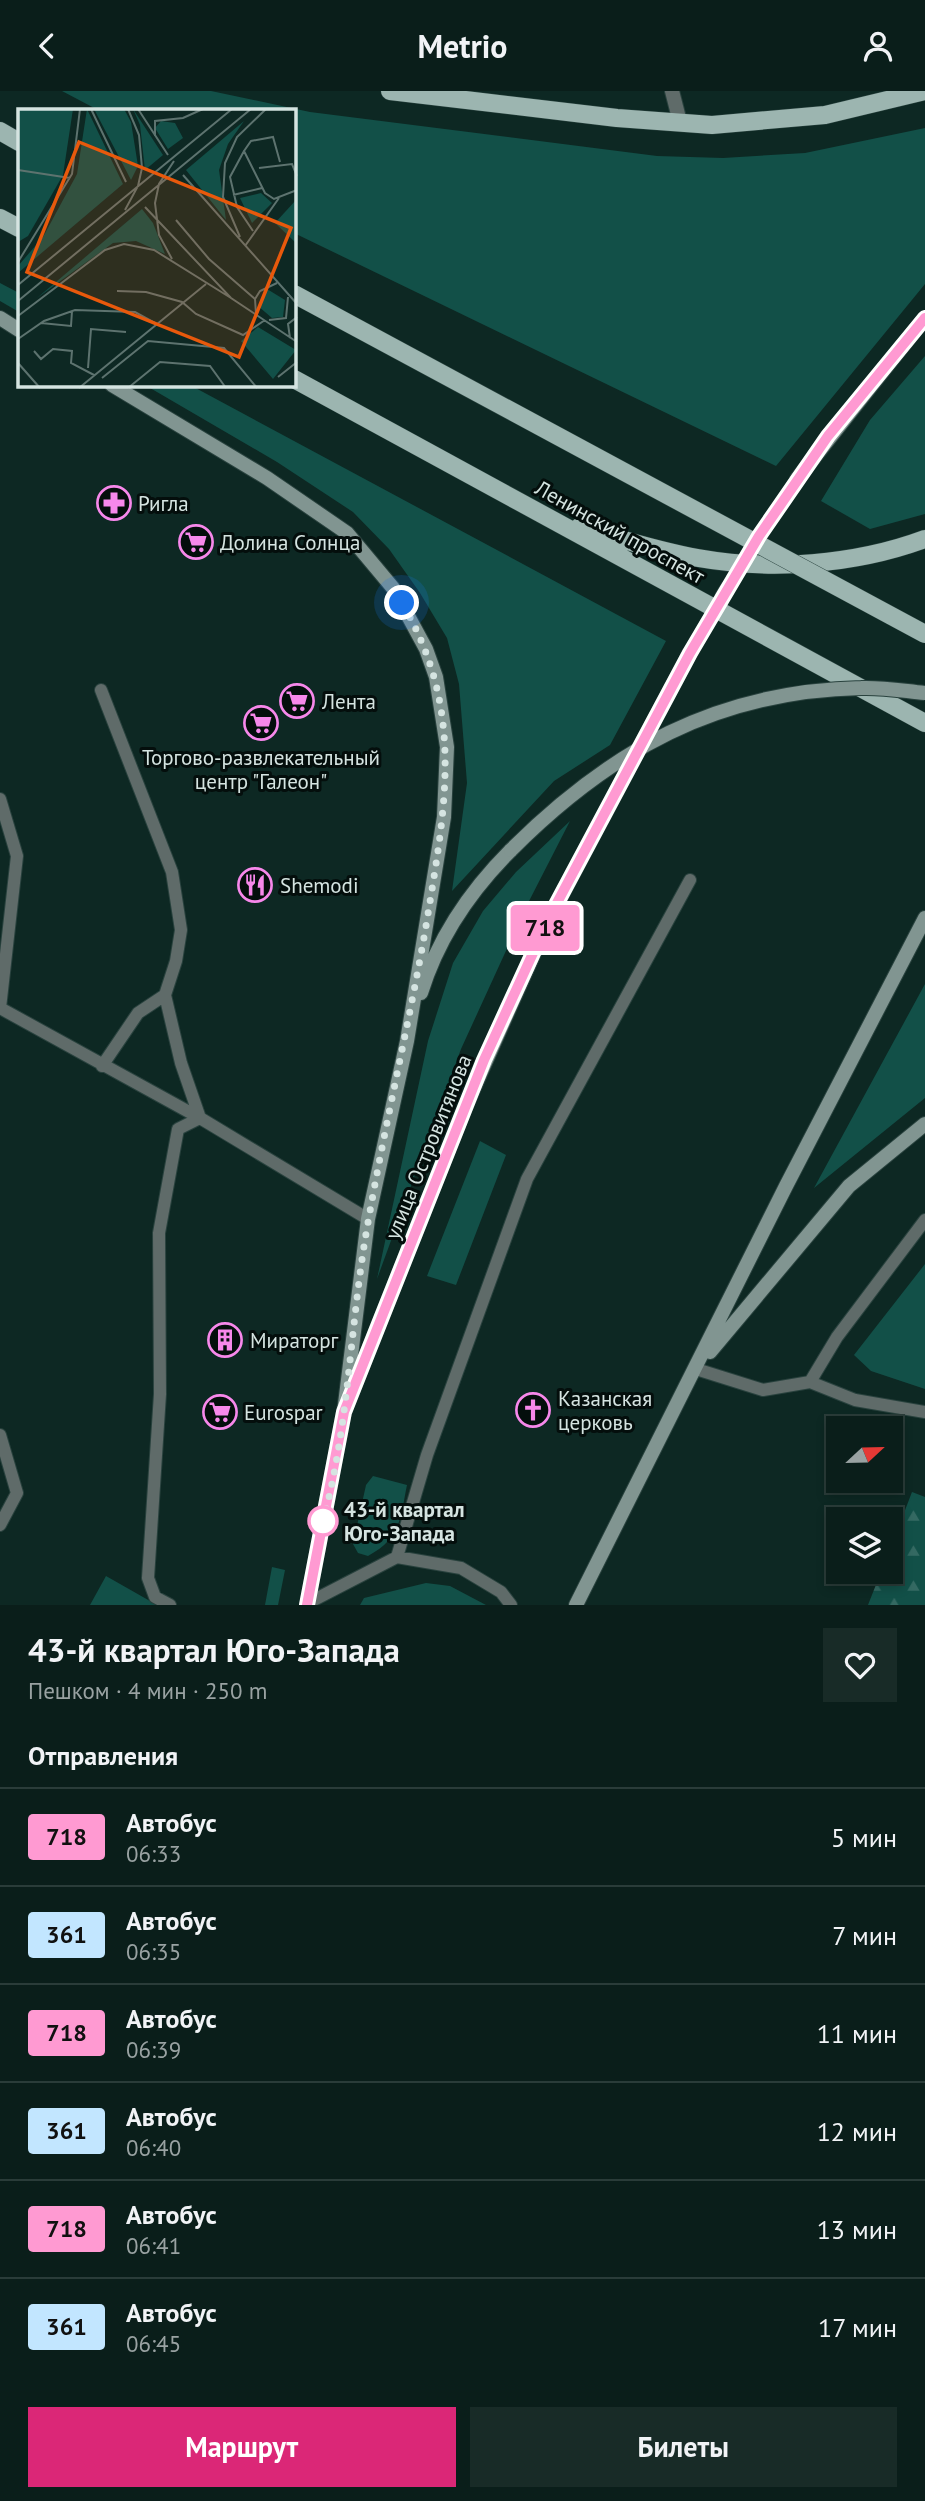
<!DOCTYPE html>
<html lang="ru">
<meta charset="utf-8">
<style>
:root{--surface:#0a1e1a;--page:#182b27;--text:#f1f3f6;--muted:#99a2a2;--line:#2a3c39;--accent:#db2777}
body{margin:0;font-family:"PT Sans",sans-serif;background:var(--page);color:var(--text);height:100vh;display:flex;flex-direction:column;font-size:26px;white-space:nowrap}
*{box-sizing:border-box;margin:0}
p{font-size:23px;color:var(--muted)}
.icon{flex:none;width:38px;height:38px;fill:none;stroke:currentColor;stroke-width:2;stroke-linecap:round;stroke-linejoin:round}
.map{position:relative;height:1514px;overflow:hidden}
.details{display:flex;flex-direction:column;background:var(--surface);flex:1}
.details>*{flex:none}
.badge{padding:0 14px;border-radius:5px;font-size:24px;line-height:46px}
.needle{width:46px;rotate:68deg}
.tools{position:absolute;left:826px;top:1325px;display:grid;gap:14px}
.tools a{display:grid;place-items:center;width:77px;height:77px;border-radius:0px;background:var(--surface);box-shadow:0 4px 10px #0003,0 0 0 2px var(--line);font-size:35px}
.you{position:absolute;width:35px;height:35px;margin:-18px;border:5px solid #fff;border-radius:50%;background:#1a73e8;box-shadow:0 0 0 10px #1a73e833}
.map>.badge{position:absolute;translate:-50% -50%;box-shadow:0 0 0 4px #fff}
h2{padding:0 28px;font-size:26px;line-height:63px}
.round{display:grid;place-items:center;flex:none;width:74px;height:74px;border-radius:0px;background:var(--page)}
.summary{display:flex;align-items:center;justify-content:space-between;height:119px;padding:0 28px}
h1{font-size:33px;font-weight:700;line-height:52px}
.action{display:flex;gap:14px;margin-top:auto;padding:14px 28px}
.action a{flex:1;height:80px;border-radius:0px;background:var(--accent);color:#fff;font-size:28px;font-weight:700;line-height:80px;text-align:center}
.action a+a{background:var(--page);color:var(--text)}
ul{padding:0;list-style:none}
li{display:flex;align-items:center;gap:21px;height:98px;padding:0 28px;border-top:2px solid var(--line)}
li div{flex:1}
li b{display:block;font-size:26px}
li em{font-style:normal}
li .badge{min-width:77px;font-weight:700;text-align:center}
header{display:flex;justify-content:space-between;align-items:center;height:91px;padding:0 28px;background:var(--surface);font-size:32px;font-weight:700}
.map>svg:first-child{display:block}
.green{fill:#125048}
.forest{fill:url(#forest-firs)}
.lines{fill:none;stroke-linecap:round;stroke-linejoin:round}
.secondary-tunnel{stroke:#2b4440;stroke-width:14;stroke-dasharray:14 7;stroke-linecap:butt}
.lane-casing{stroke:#29423e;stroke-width:14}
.street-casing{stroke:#29423e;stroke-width:16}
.secondary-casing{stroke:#29423e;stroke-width:16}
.primary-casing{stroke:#29423e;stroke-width:19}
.lane{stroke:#5f6b69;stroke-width:12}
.street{stroke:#5f6b69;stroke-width:14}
.secondary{stroke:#819591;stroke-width:14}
.primary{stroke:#9cb5b0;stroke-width:18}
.secondary-bridge-casing{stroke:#29423e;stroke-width:16;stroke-linecap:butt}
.primary-bridge-casing{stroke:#29423e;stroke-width:19;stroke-linecap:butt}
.secondary-bridge{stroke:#819591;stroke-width:14}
.primary-bridge{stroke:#9cb5b0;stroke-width:18}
.line-casing{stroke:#fff;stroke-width:16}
.line{stroke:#ff9ad2;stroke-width:10}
.walk{stroke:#d5e4e1;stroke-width:7;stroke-dasharray:0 12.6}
.stop-dot{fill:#fff;stroke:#ff9ad2;stroke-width:3.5}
.labels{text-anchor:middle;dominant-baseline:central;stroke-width:6;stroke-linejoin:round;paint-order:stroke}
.poi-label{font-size:21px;fill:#d5e4e1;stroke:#040e0c;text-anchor:start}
.street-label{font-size:21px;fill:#d5e4e1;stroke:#040e0c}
.stop-label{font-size:21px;font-weight:bold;fill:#d5e4e1;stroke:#040e0c;text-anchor:start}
.inset-road{fill:none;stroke:#5d736f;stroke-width:2}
.view{fill:#e8590c;fill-opacity:0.15;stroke:#e8590c;stroke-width:3.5}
.inset-edge{fill:none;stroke:#d5e4e1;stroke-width:3.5}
</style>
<header><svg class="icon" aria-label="back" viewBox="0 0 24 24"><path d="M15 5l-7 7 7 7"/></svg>Metrio<svg class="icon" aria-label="person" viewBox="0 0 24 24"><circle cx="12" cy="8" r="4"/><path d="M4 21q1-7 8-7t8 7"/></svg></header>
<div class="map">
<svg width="925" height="1514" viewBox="0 0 925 1514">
<defs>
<pattern id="forest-firs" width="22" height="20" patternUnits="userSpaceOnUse" patternTransform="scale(1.75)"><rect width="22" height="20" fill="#125048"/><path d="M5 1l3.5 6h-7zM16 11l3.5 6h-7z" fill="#346962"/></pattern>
</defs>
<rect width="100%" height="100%" fill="#0d2823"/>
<path class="green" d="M62,0H211L310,21L657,65L723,67L805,62L925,37V193L776,375L294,142V19H98Z
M0,192L19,202V221L0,210Z
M925,265V423L870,438L821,410L870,329Z
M145,294H190L666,550L610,654L554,690L452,800L467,692L459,593L447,547L420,502L389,458L353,421L277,371Z
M570,730L527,814L461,958L377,1188L428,950L453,872L483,820L516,781Z
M925,893V1007L814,1097Z
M480,1050L506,1064L456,1194L427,1185Z
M925,1173V1298L871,1280L854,1264Z
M373,1385L407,1394C400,1428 401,1447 368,1465L358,1462L353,1453L366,1394Z
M272,1476L285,1479L278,1514H265Z
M106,1485L157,1514H90Z
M426,1492L450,1495L486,1514H360L364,1507Z"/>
<path class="forest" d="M912,1401L925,1406V1514H868L881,1481L891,1480V1456Z"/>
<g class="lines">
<path class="secondary-tunnel" d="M690,562L724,501L797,388"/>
<g class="lane-casing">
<path id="lane" d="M101,599L172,781L181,839L176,870L165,904L181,972L200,1027L178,1038L159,1142L160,1303L148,1487L155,1506L170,1514
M0,708L17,765L0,917
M0,917L200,1027L368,1128
M102,975L138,922L165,904
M696,1278L763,1299L810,1291L855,1309L925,1321
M810,1291L837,1246L925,1129
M0,1344L17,1402L0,1434
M397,1466L427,1364L527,1088L690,789
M308,1512L397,1466L461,1477L501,1501L511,1514"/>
</g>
<g class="street-casing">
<path id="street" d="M672,0L680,31"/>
</g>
<g class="secondary-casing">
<path id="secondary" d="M0,227L19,239
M112,294L267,387L347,442L393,497L426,558L436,586L447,656L444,726L407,950L368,1128L344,1321
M797,388L925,227
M421,902C438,847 471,799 511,759
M710,1261L849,1095L925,1033
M307,1514L344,1321L464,1019L550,826L690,562
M576,1514L786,1095L925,827"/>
</g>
<g class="primary-casing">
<path id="primary" d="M390,0L617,27L712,34L825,24L925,0
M0,40L19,51
M0,127L19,137
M294,288L925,632
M579,436C618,447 658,460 698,467C771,480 855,474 925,448"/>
</g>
<use href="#lane" class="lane"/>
<use href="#street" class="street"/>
<use href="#secondary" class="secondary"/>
<use href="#primary" class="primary"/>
<g class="secondary-bridge-casing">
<path id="secondary-bridge" d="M511,759C611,659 717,600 861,597C882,596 904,600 925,602"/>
</g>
<g class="primary-bridge-casing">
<path id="primary-bridge" d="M294,203L925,543"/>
</g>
<use href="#secondary-bridge" class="secondary-bridge"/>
<use href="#primary-bridge" class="primary-bridge"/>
</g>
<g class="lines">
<g class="line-casing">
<path id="line" d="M307,1514L344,1321L484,969L550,825L690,562L759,445L828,345L925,227"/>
</g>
<use href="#line" class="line"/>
<path class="walk" d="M323,1430C350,1331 350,1227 369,1126C386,1029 409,933 426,835C445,718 466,620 402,512"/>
</g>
<defs>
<g id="pharmacy-ring" transform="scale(1.75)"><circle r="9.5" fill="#040e0c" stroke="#f788eb" stroke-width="1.5"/><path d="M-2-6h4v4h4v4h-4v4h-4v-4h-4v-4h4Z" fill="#f788eb"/></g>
<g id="supermarket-ring" transform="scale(1.75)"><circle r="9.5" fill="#040e0c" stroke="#f788eb" stroke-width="1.5"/><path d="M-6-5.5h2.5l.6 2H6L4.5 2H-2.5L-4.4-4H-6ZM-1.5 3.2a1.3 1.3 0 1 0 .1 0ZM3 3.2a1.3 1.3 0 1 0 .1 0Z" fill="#f788eb"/></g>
<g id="restaurant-ring" transform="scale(1.75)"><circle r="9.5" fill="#040e0c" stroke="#f788eb" stroke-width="1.5"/><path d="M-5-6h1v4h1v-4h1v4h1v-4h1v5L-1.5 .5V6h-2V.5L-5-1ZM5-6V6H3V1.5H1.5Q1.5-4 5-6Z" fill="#f788eb"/></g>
<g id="building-ring" transform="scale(1.75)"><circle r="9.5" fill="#040e0c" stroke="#f788eb" stroke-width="1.5"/><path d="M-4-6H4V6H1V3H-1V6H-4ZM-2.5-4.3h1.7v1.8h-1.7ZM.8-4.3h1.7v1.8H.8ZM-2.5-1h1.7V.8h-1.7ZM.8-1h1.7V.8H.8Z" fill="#f788eb"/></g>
<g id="church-ring" transform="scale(1.75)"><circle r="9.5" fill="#040e0c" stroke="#f788eb" stroke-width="1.5"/><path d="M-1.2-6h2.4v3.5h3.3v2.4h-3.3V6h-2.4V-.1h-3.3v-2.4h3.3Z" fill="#f788eb"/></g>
</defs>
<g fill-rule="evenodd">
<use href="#pharmacy-ring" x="114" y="412"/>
<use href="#supermarket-ring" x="196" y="451"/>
<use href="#supermarket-ring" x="297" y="610"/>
<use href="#supermarket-ring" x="261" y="632"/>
<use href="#restaurant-ring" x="255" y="794"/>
<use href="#building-ring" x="225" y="1249"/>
<use href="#church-ring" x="533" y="1319"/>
<use href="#supermarket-ring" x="220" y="1321"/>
</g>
<circle class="stop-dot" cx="323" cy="1430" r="14"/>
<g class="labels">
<g class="poi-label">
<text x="138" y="412">Ригла</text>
<text x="220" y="451">Долина Солнца</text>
<text x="322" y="610">Лента</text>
<text x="261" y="666" text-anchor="middle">Торгово-развлекательный<tspan x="261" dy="24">центр "Галеон"</tspan></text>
<text x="280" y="794">Shemodi</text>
<text x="250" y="1249">Мираторг</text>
<text x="558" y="1307">Казанская<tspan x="558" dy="24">церковь</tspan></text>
<text x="244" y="1321">Eurospar</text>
</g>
<g class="street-label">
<text transform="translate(620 441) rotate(29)">Ленинский проспект</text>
<text transform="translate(428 1056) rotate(-68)">улица Островитянова</text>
</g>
<g class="stop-label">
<text x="344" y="1418">43-й квартал<tspan x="344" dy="24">Юго-Запада</tspan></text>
</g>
</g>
<g transform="translate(18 18)">
<rect width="278" height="278" fill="#0d2823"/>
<path d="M69,0L105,75L0,164V157L25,128L59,65ZM76,0H106L113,13L120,57L113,71ZM115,0L145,46L127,61L122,16ZM143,12L157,14L165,29L150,40L137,19ZM226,12L210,35L201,61L208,111L168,61ZM243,84L254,94L234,114L222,89ZM124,100L135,114L147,145L118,132L95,134L19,189ZM249,180L267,191L265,208L254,209L240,197ZM240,218L278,241L255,270L223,232Z" fill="#125048"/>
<path d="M278,91V134L257,114Z" fill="#125048"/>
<path d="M0,0H55L45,66L10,127L0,133Z" fill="#125048"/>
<path class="inset-road" d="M73,0L108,73M120,0L150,46M137,27V12L165,9L185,0M226,42L212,68L219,98L235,122M262,53L255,28L233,32L226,42L247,84L256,90L279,81M241,59L274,55L279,67M0,61L52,69M165,66L279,195M215,86L244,79M127,98L213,189L279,233M107,101L120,77L124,59L121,26L110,0M158,111L191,150L237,190M222,128L205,88L207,54L219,28L248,0M227,137L261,89M154,150L141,126L137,94L141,75L156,52M0,153L54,65L62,0M0,176L214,0M99,182L128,183L164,193L178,205L225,226L247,211M0,192L233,0M238,205L237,190L242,182L259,174M0,207L87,141L106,135L136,141L213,189M251,211L268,209L270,188M23,214L53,217L54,202M272,229L270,215L279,208M0,230L26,212L57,201L117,203L137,214M16,242L23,250L35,240L54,242L53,254L76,266M0,254L22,279M70,259L73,220L108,223M260,268L279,253M84,269L130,232L206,239L239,279M61,279L188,175M110,279L142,253L192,257L208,279"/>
<path class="view" d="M61,33L273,119L221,248L9,163Z"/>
<rect width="278" height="278" class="inset-edge"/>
</g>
</svg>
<div class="tools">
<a><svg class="needle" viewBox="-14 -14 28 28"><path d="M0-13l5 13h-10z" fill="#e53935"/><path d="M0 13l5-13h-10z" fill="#99a2a2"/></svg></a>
<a><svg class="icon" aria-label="layers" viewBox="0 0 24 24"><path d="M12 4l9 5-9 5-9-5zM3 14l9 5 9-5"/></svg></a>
</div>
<div class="you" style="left:402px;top:512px"></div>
<b class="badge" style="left:545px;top:837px;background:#ff9ad2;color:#111">718</b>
</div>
<section class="details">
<div class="summary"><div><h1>43-й квартал Юго-Запада</h1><p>Пешком · 4 мин · 250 m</p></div><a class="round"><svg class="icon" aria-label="heart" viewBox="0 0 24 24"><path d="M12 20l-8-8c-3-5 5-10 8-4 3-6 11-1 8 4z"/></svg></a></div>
<h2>Отправления</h2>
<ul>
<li><span class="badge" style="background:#ff9ad2;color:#111">718</span><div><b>Автобус</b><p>06:33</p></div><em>5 мин</em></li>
<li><span class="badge" style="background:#c2e6ff;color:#111">361</span><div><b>Автобус</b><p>06:35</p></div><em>7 мин</em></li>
<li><span class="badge" style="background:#ff9ad2;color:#111">718</span><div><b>Автобус</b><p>06:39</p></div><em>11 мин</em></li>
<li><span class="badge" style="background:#c2e6ff;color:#111">361</span><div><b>Автобус</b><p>06:40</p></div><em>12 мин</em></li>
<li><span class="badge" style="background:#ff9ad2;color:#111">718</span><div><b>Автобус</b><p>06:41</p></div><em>13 мин</em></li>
<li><span class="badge" style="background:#c2e6ff;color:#111">361</span><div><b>Автобус</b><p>06:45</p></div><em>17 мин</em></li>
</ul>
<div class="action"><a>Маршрут</a><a>Билеты</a></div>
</section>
